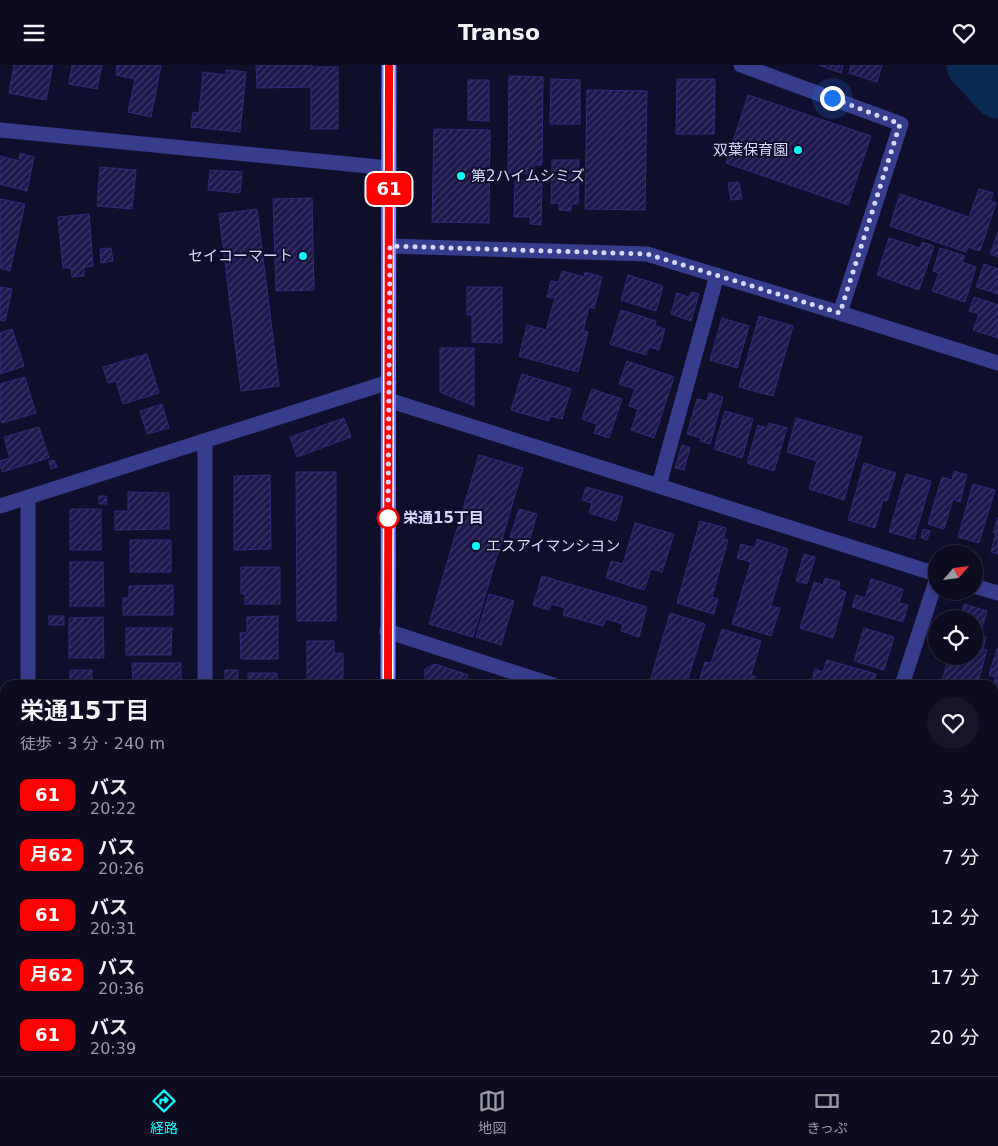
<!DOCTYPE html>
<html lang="ja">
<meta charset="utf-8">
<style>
:root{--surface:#0c0b20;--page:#151429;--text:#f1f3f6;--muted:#9a9ba5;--line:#2c2b3e;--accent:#04fffc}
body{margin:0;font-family:"DejaVu Sans","Noto Sans JP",sans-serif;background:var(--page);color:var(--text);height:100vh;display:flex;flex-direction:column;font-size:19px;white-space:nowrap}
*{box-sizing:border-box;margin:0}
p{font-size:16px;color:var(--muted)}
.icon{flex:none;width:28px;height:28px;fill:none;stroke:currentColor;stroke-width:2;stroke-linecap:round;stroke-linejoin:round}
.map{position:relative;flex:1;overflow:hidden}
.side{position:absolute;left:0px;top:615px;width:999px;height:396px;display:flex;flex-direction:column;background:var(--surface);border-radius:15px 15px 0 0;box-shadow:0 2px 8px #0003,0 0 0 1px var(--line)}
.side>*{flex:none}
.badge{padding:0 10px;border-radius:8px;font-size:18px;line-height:32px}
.needle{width:32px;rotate:62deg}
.tools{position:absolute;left:928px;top:480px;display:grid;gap:10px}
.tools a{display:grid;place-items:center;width:55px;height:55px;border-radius:50%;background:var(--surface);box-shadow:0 2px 8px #0003,0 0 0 1px var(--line);font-size:25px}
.you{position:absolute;width:25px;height:25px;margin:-12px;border:4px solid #fff;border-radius:50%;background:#1a73e8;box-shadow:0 0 0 8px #1a73e833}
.map>.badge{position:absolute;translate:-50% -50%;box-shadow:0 0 0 2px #fff}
.round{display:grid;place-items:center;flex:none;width:52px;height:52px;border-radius:26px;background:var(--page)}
.overview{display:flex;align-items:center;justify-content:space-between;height:85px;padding:0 20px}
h1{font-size:24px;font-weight:600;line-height:38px}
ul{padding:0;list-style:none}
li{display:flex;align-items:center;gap:15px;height:60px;padding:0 20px}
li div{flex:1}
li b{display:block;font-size:19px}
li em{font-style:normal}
li .badge{min-width:55px;font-weight:700;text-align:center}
header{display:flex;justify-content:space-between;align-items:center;height:65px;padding:0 20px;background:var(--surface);font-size:22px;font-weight:600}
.tab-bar{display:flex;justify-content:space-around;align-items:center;height:70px;border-top:1px solid var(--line);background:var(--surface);font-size:14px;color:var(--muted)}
.tab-bar a{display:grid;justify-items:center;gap:2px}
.tab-bar .on{color:var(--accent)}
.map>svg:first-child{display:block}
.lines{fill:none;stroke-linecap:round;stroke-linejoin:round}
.river{stroke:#092b50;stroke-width:51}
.building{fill:url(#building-hatch);stroke:#302a7b}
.lane{stroke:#363d8d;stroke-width:15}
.street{stroke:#363d8d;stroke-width:15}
.secondary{stroke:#6f7cff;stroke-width:15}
.line-casing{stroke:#fff;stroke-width:11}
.line{stroke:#f00;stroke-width:8}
.walk{stroke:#d8d8ff;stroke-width:5;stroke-dasharray:0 9}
.poi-dot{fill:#04fffc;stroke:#100f2b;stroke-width:2}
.stop-dot{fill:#fff;stroke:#f00;stroke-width:2.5}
.labels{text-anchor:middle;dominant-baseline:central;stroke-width:4;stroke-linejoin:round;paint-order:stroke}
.poi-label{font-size:15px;fill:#d8d8ff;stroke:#100f2b;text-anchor:end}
.stop-label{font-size:15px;font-weight:bold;fill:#d8d8ff;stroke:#100f2b;text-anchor:start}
</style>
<header><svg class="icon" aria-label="menu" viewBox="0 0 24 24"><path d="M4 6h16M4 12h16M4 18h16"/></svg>Transo<svg class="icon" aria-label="heart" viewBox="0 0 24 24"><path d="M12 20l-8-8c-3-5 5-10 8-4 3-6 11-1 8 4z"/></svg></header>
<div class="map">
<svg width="998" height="1011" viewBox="0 0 998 1011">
<defs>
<pattern id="building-hatch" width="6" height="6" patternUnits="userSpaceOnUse" patternTransform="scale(1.25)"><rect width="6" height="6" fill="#1e194d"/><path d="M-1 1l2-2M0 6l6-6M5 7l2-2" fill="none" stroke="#3e3a68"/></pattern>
</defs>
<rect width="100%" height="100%" fill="#100f2b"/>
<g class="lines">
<path class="river" d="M972,0L998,28"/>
</g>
<path class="building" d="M14,0H53L46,35L9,28Z
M72,0H102L97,24L69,19Z
M117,0H161L151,52L128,47L135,14L116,10Z
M256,0H312V2H338V64H311V22L257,23Z
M818,0H843L841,8Z
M851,0H882L877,17L849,8Z
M226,5L246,7L240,67L191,62L193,47L199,48L203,7L226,10Z
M509,11L543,12L542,100H534V109L508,108Z
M551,14L580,15V59H550Z
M677,14H715L714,69H676Z
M468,15H489V56L468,55Z
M587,25L647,26L645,145L585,144Z
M748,30L871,71L848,140L726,98Z
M434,64L490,65L489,158L432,157Z
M20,88L34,92L27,126L0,119V91L19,96Z
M552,95H579L578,139H571V146L559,145V138L551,139Z
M100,102L136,105L132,144L97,141Z
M210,105L242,107L240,128L208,125Z
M515,115L542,116L541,160L530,159V152H514Z
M739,117L742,134L731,135L728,118Z
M979,124L993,128L990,136L996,138L980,186L968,182L966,187L890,161L900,129L969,152Z
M312,133L314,225L276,226L273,134Z
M0,134L25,139L10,206L0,203Z
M257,144L279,321L241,326L219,149Z
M89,149L93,201L84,202V211L72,212L71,203H63L58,152Z
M998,167V192L990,189Z
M889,173L920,183L922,177L934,181L919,225L877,210Z
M111,183L113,196L101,198L100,184Z
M940,183L965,191L962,197L976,202L965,237L932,226L939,208L933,206Z
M984,199L998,204V229L976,222Z
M562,206L584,212L585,207L602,212L594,244L589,242L583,266L588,267L578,307L519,291L527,260L546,265L555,233L547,232L551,216L559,217Z
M628,210L663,221L656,246L621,235Z
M0,222L12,224L5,256L0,255Z
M467,222H502V278L472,277V250H467Z
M691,227L699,229L691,256L671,249L677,228L689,232Z
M974,232L998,240V273L973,265L979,249L969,246Z
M621,245L656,256L655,261L665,264L659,285L649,282L646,290L610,279Z
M759,251L793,261L773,331L739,322Z
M722,253L749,261L737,303L710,295Z
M12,264L24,301L0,309V268Z
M440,283H474V341L440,327Z
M147,289L159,328L123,339L116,316L108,318L103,302Z
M627,296L674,312L654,373L631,365L638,344L629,341L635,324L619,319Z
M522,309L571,324L562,354L550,351L549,356L511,345Z
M25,312L36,348L2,358L0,353V319Z
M592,324L622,334L609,373L594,368L597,359L582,354Z
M709,328L723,332L710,379L700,376L701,373L687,369L697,334L707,336Z
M162,339L169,363L147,369L140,346Z
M725,346L753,354L742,393L714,384Z
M344,353L351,372L297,392L290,372Z
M796,353L862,372L844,435L809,424L817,396L787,387Z
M769,358L787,363L774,406L747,398L758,360L767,363Z
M39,362L49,393L2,407L0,396L10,393L4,372Z
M682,380L690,383L684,405L675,403Z
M479,390L523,403L473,572L429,559Z
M54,395L57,402L51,404L49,396Z
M864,398L896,408L887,436L883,435L875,463L848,455Z
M954,406L967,410L960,437L953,434L944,464L928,459L942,412L952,415Z
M296,407H336V556H297Z
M906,409L931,416L914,474L889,467Z
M270,410L271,484L234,485V411Z
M973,419L995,425L979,478L958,472Z
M586,422L623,432L616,456L589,448L592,438L582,435Z
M128,427L169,428V464L115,465V446H128Z
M99,431H106L107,439H99Z
M70,444H101V485H70Z
M519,444L537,449L529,477L510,472Z
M998,452V489L991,487L996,468H993Z
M700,456L726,463L723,474L728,475L712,532L718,534L714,549L677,538Z
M635,458L674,469L662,507L651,504L644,525L606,513L611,496L623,499Z
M923,464L930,466L927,475L921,473Z
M757,474L788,484L771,541L780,543L771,571L732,559L751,497L737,493L741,479L755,483Z
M130,475H171V507H130Z
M804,489L815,492L807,519L796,516Z
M70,497H103L104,541H70Z
M241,502H280V539H245V529H241Z
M542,511L647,542L639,572L621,566L623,559L606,554L603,561L563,550L565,543L551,539L549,545L533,540Z
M825,513L840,517L838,524L846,527L833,573L800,563L814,517L823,520Z
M871,514L903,524L899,538L908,540L903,557L852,542L856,530L865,533Z
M173,520V550H123V533H129V521Z
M489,529L514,536L501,580L476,572Z
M964,539L987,546L980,570L986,572L983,584L987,585L977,620H941L949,591H974V554H960Z
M670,548L705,559L686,620H649Z
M49,551H64V560H49Z
M278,551V594H241L240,568L247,567V552Z
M103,552L104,593H69V553Z
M126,563H172L171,590H126Z
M864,563L894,572L884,605L854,596Z
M722,564L761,576L751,610L756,612L753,620H698L705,597L711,598Z
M307,576H334V588H343V620H307Z
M997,584H998V626L994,625L995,612L989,610Z
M827,595L876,609L873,620H811L815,604L823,607Z
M132,598H181V620H133Z
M435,599L468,610L464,620H425V604Z
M70,605H92V620H70Z
M225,605H238V615H225Z
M248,608H277V620H248Z
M994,663L998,665V726L994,724Z
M998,828V869L994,868V841Z
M997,879H998V894L994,893Z
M998,903V959L997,960L994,959V917Z
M428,1006H573V1011H428Z
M621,1006H657V1011H621Z
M705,1006H741L740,1011H704Z
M761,1006H806L805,1011H761Z
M817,1006H844L843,1011H817Z"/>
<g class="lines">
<path class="lane" d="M659,420L717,210"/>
<path class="street" d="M741,0L901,59L840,248
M0,65L389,103
M390,181L647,189L840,248L998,298
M388,335L936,509
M205,376V620
M0,441L389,317
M974,521L998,528
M387,566L553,620
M28,620V432
M902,620L936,516
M994,762L998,763
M205,1006V1011
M26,1011V1006
M599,1011V1006
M909,1011L910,1006"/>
<path class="secondary" d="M388,620L389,0
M994,995L998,996
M388,1011V1006"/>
</g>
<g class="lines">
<g class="line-casing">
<path id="line" d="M388,620L389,0"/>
</g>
<use href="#line" class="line"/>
<path class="walk" d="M388,453L390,181L647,189L840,248L900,59L832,33"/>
</g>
<g class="poi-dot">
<circle cx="798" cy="85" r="5"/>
<circle cx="461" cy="111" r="5"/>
<circle cx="303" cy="191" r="5"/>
<circle cx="476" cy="481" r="5"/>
</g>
<circle class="stop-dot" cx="388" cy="453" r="10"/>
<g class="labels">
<g class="poi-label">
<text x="788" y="85">双葉保育園</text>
<text x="471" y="111" text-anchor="start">第2ハイムシミズ</text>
<text x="293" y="191">セイコーマート</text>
<text x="486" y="481" text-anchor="start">エスアイマンシヨン</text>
</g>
<g class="stop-label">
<text x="403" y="453">栄通15丁目</text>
</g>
</g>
</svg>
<div class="tools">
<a><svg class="needle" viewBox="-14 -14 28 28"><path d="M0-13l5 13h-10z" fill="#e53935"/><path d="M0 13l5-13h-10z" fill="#9a9ba5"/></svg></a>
<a><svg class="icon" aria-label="locate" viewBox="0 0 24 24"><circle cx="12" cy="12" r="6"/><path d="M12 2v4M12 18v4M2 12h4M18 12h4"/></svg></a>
</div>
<div class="you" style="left:832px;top:33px"></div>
<b class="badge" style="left:389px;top:124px;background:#f00;color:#fff">61</b>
<section class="side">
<div class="overview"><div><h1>栄通15丁目</h1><p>徒歩 · 3 分 · 240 m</p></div><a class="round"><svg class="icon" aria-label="heart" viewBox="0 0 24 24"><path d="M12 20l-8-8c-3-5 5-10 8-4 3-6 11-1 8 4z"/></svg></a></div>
<ul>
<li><span class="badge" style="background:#f00;color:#fff">61</span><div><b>バス</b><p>20:22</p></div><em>3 分</em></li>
<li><span class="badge" style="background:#f00;color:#fff">月62</span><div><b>バス</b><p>20:26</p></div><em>7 分</em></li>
<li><span class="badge" style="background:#f00;color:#fff">61</span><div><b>バス</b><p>20:31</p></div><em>12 分</em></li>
<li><span class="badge" style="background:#f00;color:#fff">月62</span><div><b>バス</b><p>20:36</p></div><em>17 分</em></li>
<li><span class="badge" style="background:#f00;color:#fff">61</span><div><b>バス</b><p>20:39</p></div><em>20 分</em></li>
</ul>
</section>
</div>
<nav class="tab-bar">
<a class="on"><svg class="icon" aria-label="directions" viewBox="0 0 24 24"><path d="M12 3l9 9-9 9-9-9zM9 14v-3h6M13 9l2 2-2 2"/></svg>経路</a>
<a><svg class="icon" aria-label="map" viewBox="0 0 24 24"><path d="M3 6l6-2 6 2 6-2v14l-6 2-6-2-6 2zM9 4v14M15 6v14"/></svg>地図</a>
<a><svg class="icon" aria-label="tickets" viewBox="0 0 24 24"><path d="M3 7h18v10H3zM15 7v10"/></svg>きっぷ</a>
</nav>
